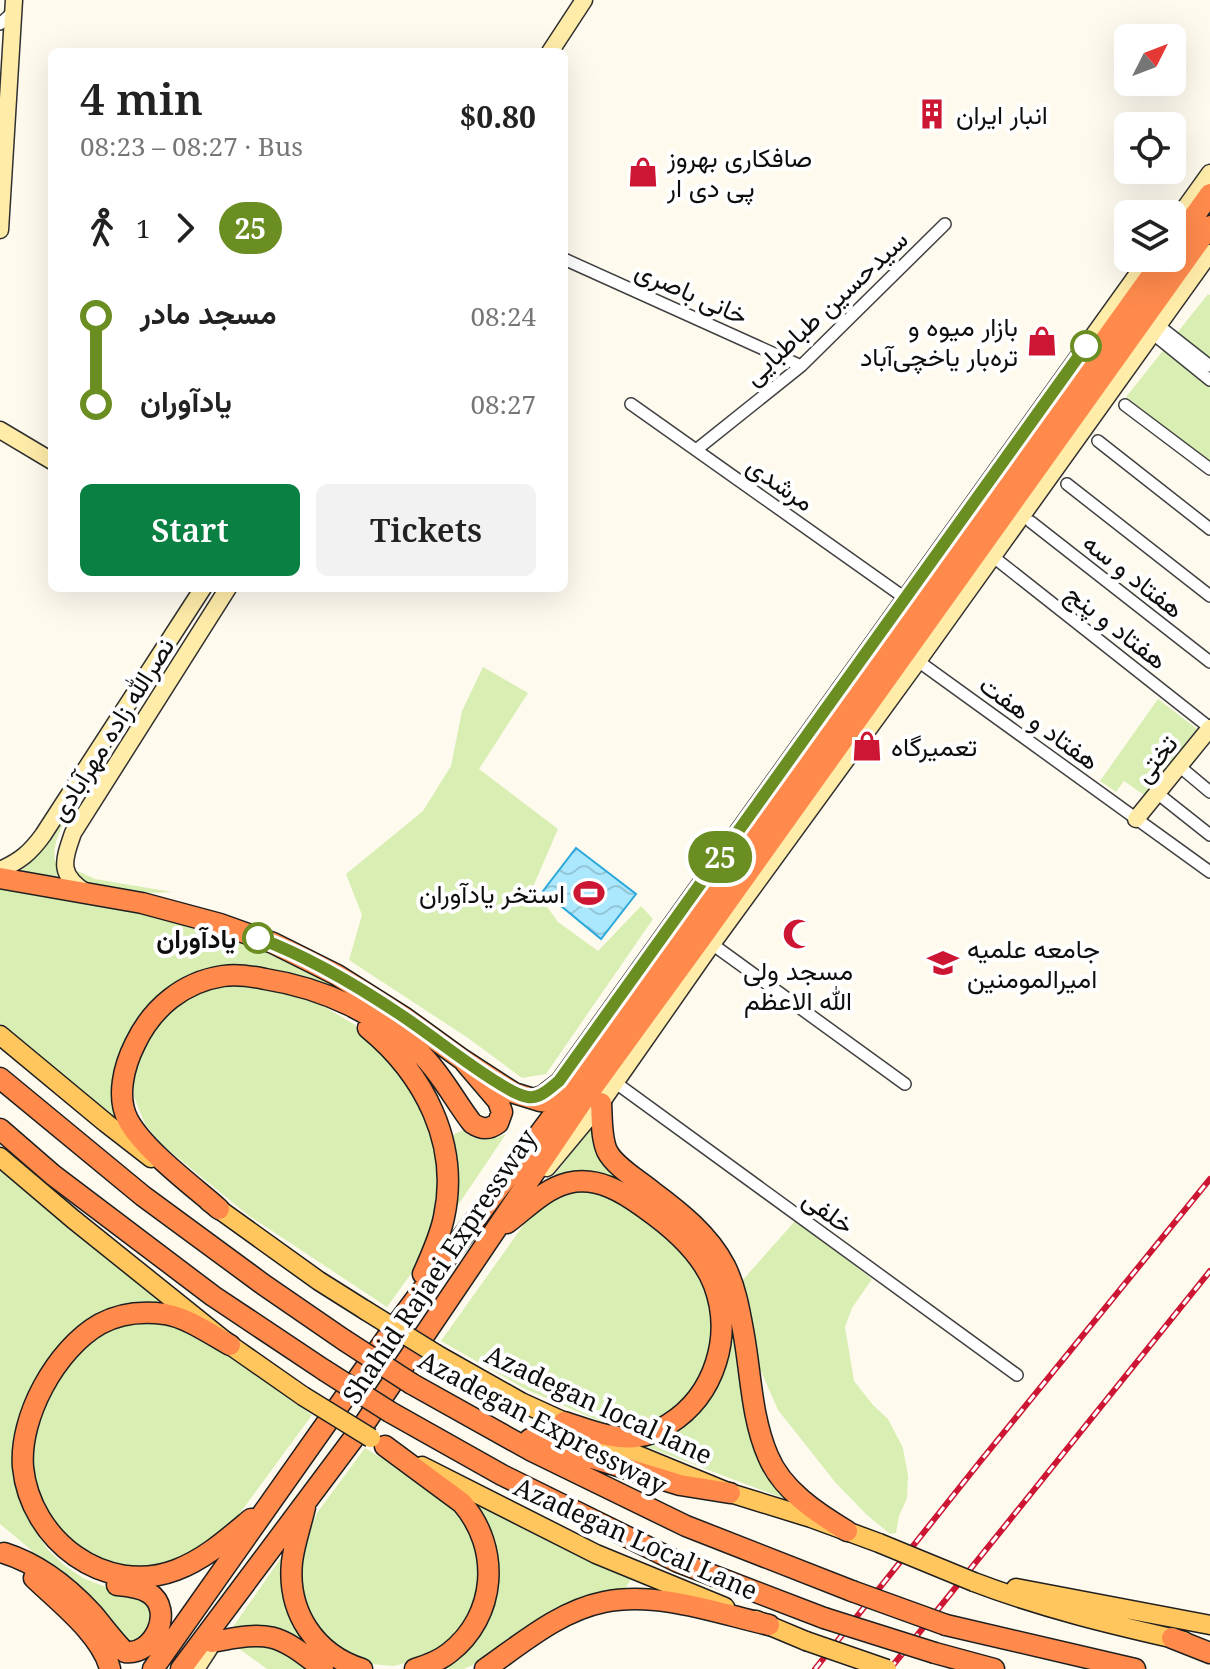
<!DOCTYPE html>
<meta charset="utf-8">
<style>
:root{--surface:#fff;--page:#f2f2f2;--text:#222;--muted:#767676;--accent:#0b8043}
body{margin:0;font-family:"Noto Serif",Vazirmatn,serif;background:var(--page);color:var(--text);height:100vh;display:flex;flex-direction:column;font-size:30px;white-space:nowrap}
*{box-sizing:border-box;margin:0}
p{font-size:26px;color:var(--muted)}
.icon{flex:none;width:44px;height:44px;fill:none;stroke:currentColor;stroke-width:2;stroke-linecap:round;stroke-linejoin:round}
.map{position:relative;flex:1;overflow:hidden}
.panel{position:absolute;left:48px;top:48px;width:520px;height:544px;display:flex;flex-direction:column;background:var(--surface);border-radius:12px;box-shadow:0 8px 32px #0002}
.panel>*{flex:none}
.badge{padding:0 16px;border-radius:26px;font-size:28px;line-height:52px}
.needle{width:52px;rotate:48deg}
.buttons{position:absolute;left:1114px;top:24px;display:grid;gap:16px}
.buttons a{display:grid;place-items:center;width:72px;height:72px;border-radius:12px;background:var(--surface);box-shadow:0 8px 32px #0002;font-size:40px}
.map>.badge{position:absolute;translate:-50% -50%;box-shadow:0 0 0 4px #fff}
.legs{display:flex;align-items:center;gap:12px;height:88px;padding:0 32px;font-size:26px}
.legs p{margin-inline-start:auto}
.head{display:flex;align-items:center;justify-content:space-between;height:136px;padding:0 32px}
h1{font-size:44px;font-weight:600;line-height:60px}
.cta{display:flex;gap:16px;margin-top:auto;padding:16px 32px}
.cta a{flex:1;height:92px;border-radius:12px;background:var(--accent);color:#fff;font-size:32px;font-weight:600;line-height:92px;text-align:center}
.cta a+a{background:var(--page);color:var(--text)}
ul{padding:0 32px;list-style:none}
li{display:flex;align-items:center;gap:28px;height:88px;font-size:30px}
li i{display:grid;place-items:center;width:12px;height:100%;margin:0 10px;background:currentColor}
li i::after{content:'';width:20px;height:20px;margin:-10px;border:6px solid;border-radius:50%;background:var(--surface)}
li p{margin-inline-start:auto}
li:first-child i{background:linear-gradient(#0000 50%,currentColor 0)}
li:last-child i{background:linear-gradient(currentColor 50%,#0000 0)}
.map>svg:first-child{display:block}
.green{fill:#d8eeb3}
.water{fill:url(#water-waves);stroke:#2ba9dc;stroke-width:2}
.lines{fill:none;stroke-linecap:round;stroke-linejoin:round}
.street-casing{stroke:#414141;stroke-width:14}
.secondary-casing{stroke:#303030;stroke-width:19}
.primary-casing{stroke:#1f1f1f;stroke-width:21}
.highway-casing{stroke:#1f1f1f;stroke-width:23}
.street{stroke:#fff;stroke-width:11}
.secondary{stroke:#ffeca9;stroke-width:16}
.primary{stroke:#ffc65e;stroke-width:18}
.highway{stroke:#ff8a4c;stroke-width:20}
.rail-casing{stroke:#cd1633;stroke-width:6}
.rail{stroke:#fff;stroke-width:3;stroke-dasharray:9;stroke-linecap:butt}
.primary-bridge-casing{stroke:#1f1f1f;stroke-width:21;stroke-linecap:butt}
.highway-bridge-casing{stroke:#1f1f1f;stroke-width:23;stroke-linecap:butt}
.primary-bridge{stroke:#ffc65e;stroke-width:18}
.highway-bridge{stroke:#ff8a4c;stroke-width:20}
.line-1-casing{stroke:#fff;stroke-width:18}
.line-1{stroke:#6b8e23;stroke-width:12}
.stop-1-dot{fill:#fff;stroke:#6b8e23;stroke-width:4}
.labels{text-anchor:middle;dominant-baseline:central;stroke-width:8;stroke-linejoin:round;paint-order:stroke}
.poi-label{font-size:26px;fill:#0e0e0e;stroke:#fff;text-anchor:start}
.street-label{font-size:26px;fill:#0e0e0e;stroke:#fff}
.stop-label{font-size:26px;font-weight:bold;fill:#0e0e0e;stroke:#fff;text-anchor:end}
</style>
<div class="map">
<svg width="1210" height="1669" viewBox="0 0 1210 1669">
<defs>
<pattern id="water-waves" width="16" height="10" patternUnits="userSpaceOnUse" patternTransform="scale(2)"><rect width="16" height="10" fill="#ace8fd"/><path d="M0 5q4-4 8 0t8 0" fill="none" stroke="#93c6d8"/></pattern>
</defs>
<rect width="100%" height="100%" fill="#fffaee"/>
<path class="green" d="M1208,294L1210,295V463L1126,397Z
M483,667L528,693L479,769L558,829L533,887L558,922L598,951L641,906L653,919L546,1074L522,1078L468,1038L349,960L362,915L346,874L423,811L451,766L462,711Z
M1158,699L1197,729L1144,795L1124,781L1116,792L1100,781Z
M86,787C72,813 39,848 63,876L39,875L21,870L27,866Z
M71,868L95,879L172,892C148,894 81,894 71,868Z
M0,887L179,919L248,942L317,973L390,1021L265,969L147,1011L120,1124L0,1023Z
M249,983L311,999L357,1026L376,1042L406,1075L438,1146L439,1207L423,1257L387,1307L248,1215L161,1144L145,1124L134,1097L132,1077L134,1061L169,1007L212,986Z
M595,1122L726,1285L739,1361L796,1503L642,1445L692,1414L725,1303L632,1191L547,1185Z
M463,1130C476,1144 490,1140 506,1134L452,1214L449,1137Z
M0,1170L80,1238L171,1309L139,1306L48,1370L22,1496L36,1532L48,1550L64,1565L83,1578L106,1587L139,1595L151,1607L153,1623L142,1642L127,1645C88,1602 46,1561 0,1524Z
M575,1188L603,1191L667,1233L705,1280L715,1319L701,1385L670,1413L659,1418L645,1423L615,1424L599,1421L525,1389L441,1341L532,1213L544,1201Z
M796,1220L872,1279L852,1308L845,1327L854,1381L873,1405L888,1419L903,1448L908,1476L907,1498L899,1516L896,1533L890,1534L867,1515L835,1482L778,1410L760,1369L752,1346L740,1283Z
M137,1319L162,1320L203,1338L312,1415L226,1532L198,1553L152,1569L108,1564L72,1545L43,1511L31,1472L32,1451L36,1428L52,1393L69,1366L88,1343L109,1329Z
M365,1448L446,1497L476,1536L483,1578L475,1607L449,1644L410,1662L393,1666L372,1664L348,1656L322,1637L306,1604L301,1585L299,1567L306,1540L317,1513Z
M427,1473L631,1579L625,1589L585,1597L558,1608L477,1663L464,1669H436L472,1640L488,1535Z
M285,1552L320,1656L226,1637Z
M272,1642L315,1669H267L234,1645Z"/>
<path class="water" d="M576,848L636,894L601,939L543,891Z"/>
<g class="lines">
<g class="street-casing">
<path id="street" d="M0,24L13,12
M564,259L801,366
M1158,325L1210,366
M1152,333L1210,380
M631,404L905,598
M1125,405L1210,469
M1098,441L1210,529
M696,450L801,366L945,224
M1067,484L1210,596
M1031,522L1210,662
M996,559L1210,728
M918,661L1210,872
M1179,766L1210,792
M1157,793L1210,835
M712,944L905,1084
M616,1083L1017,1375"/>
</g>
<g class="secondary-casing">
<path id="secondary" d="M550,52L584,0
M1172,226L1210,173
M0,230L14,0
M0,430L52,461
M1136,819L1210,728
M0,870C20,861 30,853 43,835L203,588
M87,893C58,875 63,862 73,833L228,588
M530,1098L542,1094L559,1081L1149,258
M547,1168L601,1103L712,944L918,661L1210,253
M196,1669L209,1649L215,1632"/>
</g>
<g class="primary-casing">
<path id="primary" d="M710,871L731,863V841
M0,1035L106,1123L151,1158
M0,1157L73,1219L230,1345L303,1396
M209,1202L319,1281L365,1310
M436,1354L521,1402L635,1454L730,1493L811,1518L879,1543
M422,1466L596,1554L725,1607
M974,1582C1042,1608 1113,1625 1184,1641
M1016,1588L1210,1625
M756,1620L806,1641"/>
</g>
<g class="highway-casing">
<path id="highway" d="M1172,247L1210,194
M0,878L142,903L220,924L273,943L337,975L405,1018L463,1060L514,1093L540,1101L550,1102L570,1093
M368,1028C424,1074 460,1143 444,1217C440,1237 431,1256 423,1274
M0,1078L143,1196L264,1285L344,1340
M601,1103C602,1119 601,1137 607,1151C615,1167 640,1181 653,1192C680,1212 709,1235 725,1266C735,1286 739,1308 743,1330C751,1372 751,1417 768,1456C782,1490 817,1513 847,1531
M0,1129L53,1175L213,1296L324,1370
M219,1209C193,1186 144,1150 128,1120C116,1097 124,1066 135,1044C152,1008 183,982 223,976C237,974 251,976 265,979C323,988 379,1014 422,1055C442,1075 455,1101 472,1123C482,1130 489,1130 498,1123L502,1112L498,1101L463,1060
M507,1223C526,1209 544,1189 568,1183C597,1176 623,1192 646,1209C673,1228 702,1253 714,1285C733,1336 715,1395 669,1424C659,1431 647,1436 635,1437C611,1440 587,1429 564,1422
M230,1345C210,1334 188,1318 165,1314C143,1311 120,1313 100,1324C56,1349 19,1417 23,1467C30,1540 105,1597 176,1570C205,1559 227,1539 251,1519
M412,1384L532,1451L686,1526L852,1591
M390,1412L502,1475L678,1562L824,1618
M530,1439L680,1485L730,1493
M385,1446L462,1503C501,1548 497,1616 449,1653C439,1661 428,1665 415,1669
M305,1507C301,1525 294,1544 292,1562C287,1612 315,1654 362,1669
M4,1553C39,1564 67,1586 92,1613C103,1626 113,1640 125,1652C154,1656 175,1610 149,1593C140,1587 128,1586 117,1585
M34,1578C59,1602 102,1635 110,1669
M946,1625L1135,1669
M1172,1638L1210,1653
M212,1642C270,1631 276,1632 323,1669
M935,1653L994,1669
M153,1669L388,1336L570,1093L731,863L1164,258
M181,1669L365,1423L582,1102L702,937L1210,226
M485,1669C521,1644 559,1611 604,1602C658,1591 717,1613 769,1625"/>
</g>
<use href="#street" class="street"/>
<use href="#secondary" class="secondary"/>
<use href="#primary" class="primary"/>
<use href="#highway" class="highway"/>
<g class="rail-casing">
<path id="rail" d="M815,1669L979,1463L1210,1179
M890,1669L1210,1271"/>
</g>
<use href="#rail" class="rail"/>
<g class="primary-bridge-casing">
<path id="primary-bridge" d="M365,1310L436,1354
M303,1396L371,1438
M879,1543L974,1582
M806,1641L887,1669"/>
</g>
<g class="highway-bridge-casing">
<path id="highway-bridge" d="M344,1340L412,1384
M324,1370L390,1412
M852,1591L946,1625
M824,1618L935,1653"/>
</g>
<use href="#primary-bridge" class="primary-bridge"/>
<use href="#highway-bridge" class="highway-bridge"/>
</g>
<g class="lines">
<g class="line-1-casing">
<path id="line-1" d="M258,938C310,957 358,986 404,1017C435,1038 463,1061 495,1081C505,1087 516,1095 528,1097C540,1099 550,1088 559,1081L1086,346"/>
</g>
<use href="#line-1" class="line-1"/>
</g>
<defs>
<g id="building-bare" transform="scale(2.4)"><path d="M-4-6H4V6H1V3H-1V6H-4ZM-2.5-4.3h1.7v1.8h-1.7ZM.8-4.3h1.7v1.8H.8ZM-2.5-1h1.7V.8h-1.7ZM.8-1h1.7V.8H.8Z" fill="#cd1633" stroke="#fff" stroke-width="2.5" paint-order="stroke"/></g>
<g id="shop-bare" transform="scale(2.4)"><path d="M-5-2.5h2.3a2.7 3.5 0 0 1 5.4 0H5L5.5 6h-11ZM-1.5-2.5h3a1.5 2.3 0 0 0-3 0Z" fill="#cd1633" stroke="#fff" stroke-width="2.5" paint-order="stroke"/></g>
<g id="stadium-bare" transform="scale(2.4)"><path d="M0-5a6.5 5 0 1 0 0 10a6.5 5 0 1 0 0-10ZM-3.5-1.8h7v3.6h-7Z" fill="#cd1633" stroke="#fff" stroke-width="2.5" paint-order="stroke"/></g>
<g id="mosque-bare" transform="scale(2.4)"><path d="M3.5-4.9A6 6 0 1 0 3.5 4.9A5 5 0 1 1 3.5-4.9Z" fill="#cd1633" stroke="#fff" stroke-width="2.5" paint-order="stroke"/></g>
<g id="university-bare" transform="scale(2.4)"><path d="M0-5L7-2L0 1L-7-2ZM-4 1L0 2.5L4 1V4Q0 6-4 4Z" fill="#cd1633" stroke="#fff" stroke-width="2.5" paint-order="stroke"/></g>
</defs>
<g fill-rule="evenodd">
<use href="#building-bare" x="932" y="114"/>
<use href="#shop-bare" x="643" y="172"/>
<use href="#shop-bare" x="1042" y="341"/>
<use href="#shop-bare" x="867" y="746"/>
<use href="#stadium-bare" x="589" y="893"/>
<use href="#mosque-bare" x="798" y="934"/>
<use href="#university-bare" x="943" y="963"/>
</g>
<g class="stop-1-dot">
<circle cx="1086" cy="346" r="14"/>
<circle cx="258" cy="938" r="14"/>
</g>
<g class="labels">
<g class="poi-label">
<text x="956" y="114">انبار ایران</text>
<text x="667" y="157">صافکاری بهروز<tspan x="667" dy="30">پی دی ار</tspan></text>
<text x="1018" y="326" text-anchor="end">بازار میوه و<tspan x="1018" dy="30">تره‌بار یاخچی‌آباد</tspan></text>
<text x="891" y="746">تعمیرگاه</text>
<text x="565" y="893" text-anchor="end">استخر یادآوران</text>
<text x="967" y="948">جامعه علمیه<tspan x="967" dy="30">امیرالمومنین</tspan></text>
<text x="798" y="970" text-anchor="middle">مسجد ولی<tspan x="798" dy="30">الله الاعظم</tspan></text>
</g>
<g class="street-label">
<text transform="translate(692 292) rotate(24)">خانی باصری</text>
<text transform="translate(825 307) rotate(-43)">سیدحسین طباطبایی</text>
<text transform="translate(781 483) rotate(35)">مرشدی</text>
<text transform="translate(1134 575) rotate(38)">هفتاد و سه</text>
<text transform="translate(1117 626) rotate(38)">هفتاد و پنج</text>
<text transform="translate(1040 722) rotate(36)">هفتاد و هفت</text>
<text transform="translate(111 729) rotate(-58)">نصرالله زاده مهرآبادی</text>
<text transform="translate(1155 758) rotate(-51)">تختی</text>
<text transform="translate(829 1211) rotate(36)">خلفی</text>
<text transform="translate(439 1266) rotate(-56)">Shahid Rajaei Expressway</text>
<text transform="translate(599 1404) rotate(25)">Azadegan local lane</text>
<text transform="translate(543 1422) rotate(28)">Azadegan Expressway</text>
<text transform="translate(636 1538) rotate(24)">Azadegan Local Lane</text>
</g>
<g class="stop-label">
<text x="236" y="938">یادآوران</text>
</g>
</g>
</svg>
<div class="buttons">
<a><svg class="needle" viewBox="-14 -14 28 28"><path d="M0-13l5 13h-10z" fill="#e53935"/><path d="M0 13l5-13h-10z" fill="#767676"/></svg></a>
<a><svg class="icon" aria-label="locate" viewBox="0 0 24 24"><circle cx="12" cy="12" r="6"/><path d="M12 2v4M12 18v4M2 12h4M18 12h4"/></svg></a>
<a><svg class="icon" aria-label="layers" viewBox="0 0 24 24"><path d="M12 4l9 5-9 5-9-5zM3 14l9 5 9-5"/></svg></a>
</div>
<b class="badge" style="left:720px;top:857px;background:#6b8e23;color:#fff">25</b>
<section class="panel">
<div class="head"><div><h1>4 min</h1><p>08:23 – 08:27 · Bus</p></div><b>$0.80</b></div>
<div class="legs"><svg class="icon" aria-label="walk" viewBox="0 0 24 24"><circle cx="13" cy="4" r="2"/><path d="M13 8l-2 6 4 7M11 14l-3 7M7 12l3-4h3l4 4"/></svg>1<svg class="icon" aria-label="forward" viewBox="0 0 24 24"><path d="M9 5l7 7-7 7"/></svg><b class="badge" style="background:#6b8e23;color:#fff">25</b></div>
<ul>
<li><i style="color:#6b8e23"></i><b>مسجد مادر</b><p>08:24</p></li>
<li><i style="color:#6b8e23"></i><b>یادآوران</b><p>08:27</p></li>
</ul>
<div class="cta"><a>Start</a><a>Tickets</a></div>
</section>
</div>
